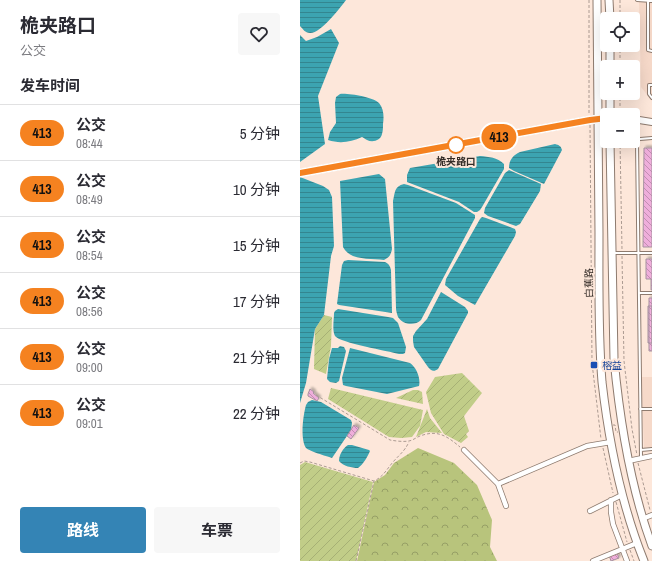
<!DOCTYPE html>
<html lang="zh">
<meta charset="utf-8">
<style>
:root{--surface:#fff;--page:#f7f7f7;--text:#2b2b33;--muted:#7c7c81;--line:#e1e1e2;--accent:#3484b5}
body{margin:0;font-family:"Archivo Narrow","Noto Sans SC",sans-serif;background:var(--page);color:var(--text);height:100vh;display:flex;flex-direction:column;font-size:15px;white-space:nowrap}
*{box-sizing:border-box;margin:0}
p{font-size:13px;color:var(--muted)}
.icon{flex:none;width:22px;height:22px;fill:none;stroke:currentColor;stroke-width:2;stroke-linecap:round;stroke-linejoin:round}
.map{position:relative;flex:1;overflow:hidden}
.panel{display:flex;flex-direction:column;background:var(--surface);width:300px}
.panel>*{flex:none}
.badge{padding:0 8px;border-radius:13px;font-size:14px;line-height:26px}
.tools{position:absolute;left:300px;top:12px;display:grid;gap:8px}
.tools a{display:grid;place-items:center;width:40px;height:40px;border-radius:4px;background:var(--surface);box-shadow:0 4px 16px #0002;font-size:20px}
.map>.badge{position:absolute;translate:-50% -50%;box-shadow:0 0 0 2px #fff}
h2{padding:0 20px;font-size:15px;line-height:36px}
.round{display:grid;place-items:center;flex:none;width:42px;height:42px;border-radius:4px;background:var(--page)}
.head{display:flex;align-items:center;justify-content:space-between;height:68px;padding:0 20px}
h1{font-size:19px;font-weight:700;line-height:30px}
.cta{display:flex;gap:8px;margin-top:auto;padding:8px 20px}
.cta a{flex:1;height:46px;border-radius:4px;background:var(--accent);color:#fff;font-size:16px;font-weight:700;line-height:46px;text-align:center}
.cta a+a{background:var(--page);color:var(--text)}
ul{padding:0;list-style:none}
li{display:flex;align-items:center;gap:12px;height:56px;padding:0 20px;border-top:1px solid var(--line)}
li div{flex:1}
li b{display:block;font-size:15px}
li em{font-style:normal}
li .badge{min-width:44px;font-weight:700;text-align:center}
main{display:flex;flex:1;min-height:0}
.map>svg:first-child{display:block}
.built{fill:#f6d9c9}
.forest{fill:url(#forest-crowns)}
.garden{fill:url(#garden-furrows)}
.water{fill:url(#water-rules)}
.building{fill:url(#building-back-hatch);stroke:#a693a0;filter:url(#shadow)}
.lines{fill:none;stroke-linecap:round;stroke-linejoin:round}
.lane-casing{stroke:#8e7b6f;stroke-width:4}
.street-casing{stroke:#8e7b6f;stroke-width:6}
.secondary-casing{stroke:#8e7b6f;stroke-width:8}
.primary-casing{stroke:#8e7b6f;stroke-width:9}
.path{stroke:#ac9b92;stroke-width:1;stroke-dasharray:3 2;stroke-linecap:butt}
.lane{stroke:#fff;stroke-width:2}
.street{stroke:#fff;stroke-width:4.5}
.secondary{stroke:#fff;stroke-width:6}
.primary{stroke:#fff;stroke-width:7}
.line-casing{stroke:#fff;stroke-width:9}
.line{stroke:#f58220;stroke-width:6}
.stop-dot{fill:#fff;stroke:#f58220;stroke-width:2}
.transit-dot{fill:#1a4fb4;stroke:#fde7da;stroke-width:1.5}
.labels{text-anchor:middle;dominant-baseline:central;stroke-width:4;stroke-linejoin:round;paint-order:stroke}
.stop-label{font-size:10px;font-weight:bold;fill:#342c27;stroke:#fde7da}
.street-label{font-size:10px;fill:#342c27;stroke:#fde7da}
.transit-label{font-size:10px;fill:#164399;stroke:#fde7da;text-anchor:start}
</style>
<main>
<section class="panel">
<div class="head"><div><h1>桅夹路口</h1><p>公交</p></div><a class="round"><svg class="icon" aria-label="heart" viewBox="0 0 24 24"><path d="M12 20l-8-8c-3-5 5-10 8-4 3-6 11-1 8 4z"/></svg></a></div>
<h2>发车时间</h2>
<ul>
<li><span class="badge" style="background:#f58220;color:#111">413</span><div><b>公交</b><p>08:44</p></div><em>5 分钟</em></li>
<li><span class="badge" style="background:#f58220;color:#111">413</span><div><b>公交</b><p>08:49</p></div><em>10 分钟</em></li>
<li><span class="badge" style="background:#f58220;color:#111">413</span><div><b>公交</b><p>08:54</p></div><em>15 分钟</em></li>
<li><span class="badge" style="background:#f58220;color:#111">413</span><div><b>公交</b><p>08:56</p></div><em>17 分钟</em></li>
<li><span class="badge" style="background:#f58220;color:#111">413</span><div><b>公交</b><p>09:00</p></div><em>21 分钟</em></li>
<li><span class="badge" style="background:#f58220;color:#111">413</span><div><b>公交</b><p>09:01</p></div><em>22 分钟</em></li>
</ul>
<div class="cta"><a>路线</a><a>车票</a></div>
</section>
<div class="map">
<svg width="352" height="561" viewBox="0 0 352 561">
<defs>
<pattern id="forest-crowns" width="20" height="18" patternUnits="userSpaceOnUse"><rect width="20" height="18" fill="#b8c47c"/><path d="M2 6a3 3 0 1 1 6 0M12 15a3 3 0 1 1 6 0" fill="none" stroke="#969f66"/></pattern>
<pattern id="garden-furrows" width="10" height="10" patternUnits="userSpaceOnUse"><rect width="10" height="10" fill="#c1cd88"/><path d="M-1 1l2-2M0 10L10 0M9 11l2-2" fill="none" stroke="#a6b075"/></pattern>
<pattern id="water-rules" width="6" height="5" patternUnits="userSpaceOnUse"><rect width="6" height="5" fill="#3ca4b1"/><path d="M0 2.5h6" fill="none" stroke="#338690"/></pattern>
<pattern id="building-back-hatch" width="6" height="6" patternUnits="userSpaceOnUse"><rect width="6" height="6" fill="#efaedb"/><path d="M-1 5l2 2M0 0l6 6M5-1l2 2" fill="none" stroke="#c28eb2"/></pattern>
<filter id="shadow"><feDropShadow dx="2" dy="-2" stdDeviation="1" flood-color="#0004"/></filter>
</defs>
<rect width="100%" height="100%" fill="#fde7da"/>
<path class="built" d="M339,0H352V101L341,87Z
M341,377H352V447L344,448Z"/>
<path class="forest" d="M118,448L154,463L177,485L192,520L190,547L197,561H57L74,482L85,475L94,463Z"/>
<path class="garden" d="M24,315L32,317L31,346L26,374L14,369L15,329Z
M162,373L182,393L164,416L169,431L166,434L168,437L161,443L144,434L131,413L126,392L135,377Z
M31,388L123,410L120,426L112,437L101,438L89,437L28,399Z
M113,390H118L122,392L123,404L96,398Z
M127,409L130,418L142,433L126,432L116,437Z
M5,462L73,482L56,561H0V465Z"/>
<path class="water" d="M0,0H46C40,8 20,34 10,33C5,33 3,29 0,26Z
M31,29L39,43L18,96L25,144L0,162V35L6,41L17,37Z
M40,94C48,93 73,97 79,103C84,109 84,117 83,124C83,127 83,131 82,134C81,140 73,143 67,140C65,139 64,138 62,137C51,142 40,144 28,140L30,132L36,123L35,103L36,97Z
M255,144C259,145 261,146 262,150L244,184L214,171L209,168C209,160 213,155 220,152Z
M180,156C189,157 197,157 204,164V169L182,207L180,210L177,212H174L159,202L107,182V175L110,168Z
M209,170L241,184L240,191L220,224L216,226L188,216L184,213L185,208L205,173Z
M79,174L85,179L92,249C91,254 90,257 84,260C70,258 50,261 43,247L40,181Z
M0,177L23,186L29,190L32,197L34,246L31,256L24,315L15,329L6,383L0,403Z
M104,184L108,185L156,203L175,215V218L121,320C115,326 103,325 98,317C97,314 96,311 96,308L93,201C95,193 94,186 104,184Z
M182,217L186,218L215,229L216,232L215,236L175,305L158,296L145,285L146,279L180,219Z
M48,260L85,262C89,264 90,266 91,270L92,313L39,305L37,304L42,265L44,261Z
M141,292L165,307L168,311V313L138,369C134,372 131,371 128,367L114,347L113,341V336L116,331L127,319Z
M38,309L88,317L93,318L98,323L106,347L105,353L103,354H99C89,351 40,343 35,336C32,330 34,320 34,313L35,311Z
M40,346L44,347L46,351L39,381L36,383L30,382L27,379L29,359L32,348H38Z
M50,348L110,363C116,367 121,378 119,386L87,394L46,386L43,385L42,378Z
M12,400L21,402L51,420L52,423L51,430L32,458C26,456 9,451 6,448C0,439 3,416 6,405L8,402Z
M48,445H52L69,450L70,451C68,456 63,465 58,468C52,468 43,466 39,461C39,455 43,448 48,445Z"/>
<path class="building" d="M344,148H352V247H343Z
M346,259H352V290H351V279H346Z
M349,298H352V351H349Z
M348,306H352V343H348Z
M10,389L14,392L13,393L19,398L17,401L8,396V394Z
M54,425L59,428L51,439L47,436Z
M317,553L319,558L311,561L309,555Z"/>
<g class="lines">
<g class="lane-casing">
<path id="lane" d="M337,0L352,1
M348,0V50L352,51
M352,85H349V94L352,98
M315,253H352
M339,293H352
M340,409H352
M341,450L352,449
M341,457L337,143L338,140L340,139L352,138"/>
</g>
<g class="street-casing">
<path id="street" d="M164,450L198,484L206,506
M328,461L352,456
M198,484L287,446L311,442
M311,500V512L313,524L327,561
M290,511L322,495
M342,519L352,515
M293,561L337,543"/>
</g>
<g class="secondary-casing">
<path id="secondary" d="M333,119L352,122
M0,173L290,120L307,118"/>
</g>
<g class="primary-casing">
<path id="primary" d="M297,0C297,78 298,156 299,233C299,283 298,333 302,382C309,443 321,504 344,561
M309,0L310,19
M310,45V67
M310,93V115
M310,141L314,359C320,423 330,486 352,546"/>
</g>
<path class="path" d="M289,0V115
M320,0V19
M320,45V67
M320,93V115
M290,125L292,363L301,439
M320,141L322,250
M322,256L324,361L332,429L337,455
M16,395L90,440C96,441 103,442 109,441C114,440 118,436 123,435C139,430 148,437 160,447
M313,425H315L316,432H318
M303,448L313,493
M0,463L4,461L10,462L74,481C83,477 87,469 93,462C100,454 104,452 109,442
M338,463L350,510
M316,502L327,542
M330,550L334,561
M56,561L74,481"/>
<use href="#lane" class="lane"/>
<use href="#street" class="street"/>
<use href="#secondary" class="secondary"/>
<use href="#primary" class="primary"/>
</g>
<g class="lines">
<g class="line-casing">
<path id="line" d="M0,173L290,120L307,118"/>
</g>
<use href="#line" class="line"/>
</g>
<circle class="stop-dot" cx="156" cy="145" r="8"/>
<rect class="transit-dot" x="290" y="361" width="8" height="8" rx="2"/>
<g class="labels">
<g class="stop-label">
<text x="156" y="161">桅夹路口</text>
</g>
<g class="street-label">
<text transform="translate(289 283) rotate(-91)">白蕉路</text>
</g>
<g class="transit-label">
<text x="302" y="365">榕益</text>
</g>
</g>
</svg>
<div class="tools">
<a><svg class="icon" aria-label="locate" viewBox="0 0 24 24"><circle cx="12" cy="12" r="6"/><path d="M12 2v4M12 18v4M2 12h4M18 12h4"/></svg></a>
<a>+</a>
<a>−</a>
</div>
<b class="badge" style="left:199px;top:137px;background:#f58220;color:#111">413</b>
</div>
</main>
